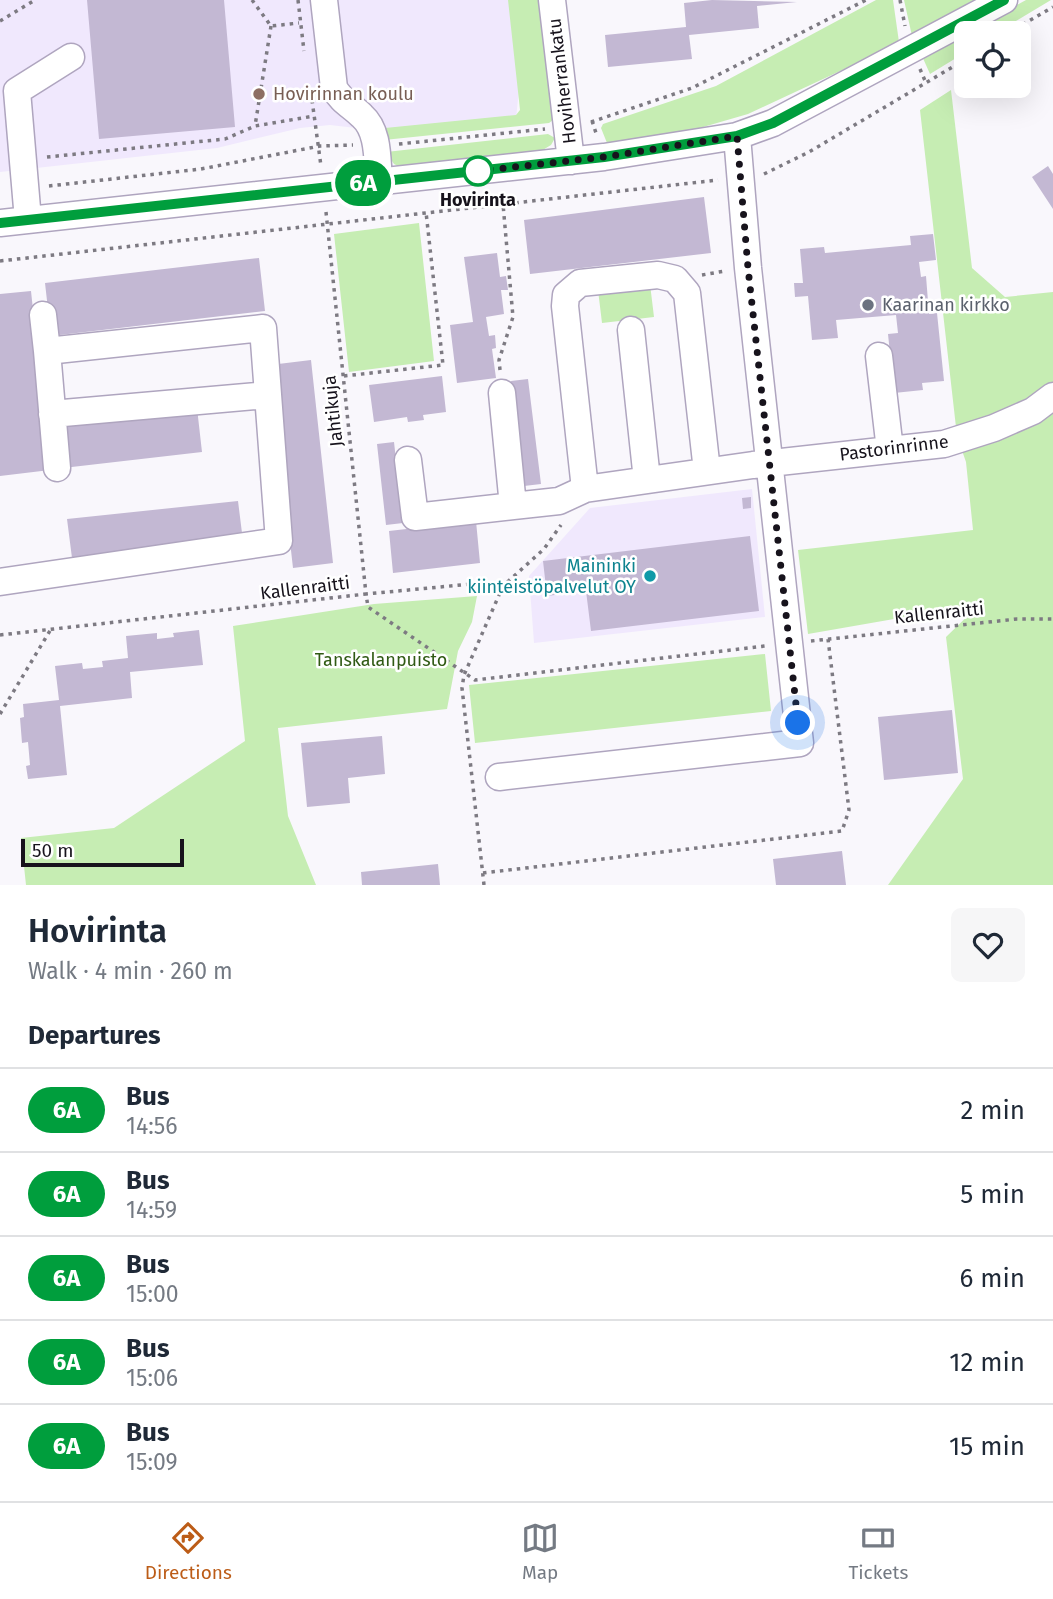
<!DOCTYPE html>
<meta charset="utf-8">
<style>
:root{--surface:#fff;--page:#f6f6f7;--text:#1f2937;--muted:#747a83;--line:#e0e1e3;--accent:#bc5c17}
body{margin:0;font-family:"Fira Sans",sans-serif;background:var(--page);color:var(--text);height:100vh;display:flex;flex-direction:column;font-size:26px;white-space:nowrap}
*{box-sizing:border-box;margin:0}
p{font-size:23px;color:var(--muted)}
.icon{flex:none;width:38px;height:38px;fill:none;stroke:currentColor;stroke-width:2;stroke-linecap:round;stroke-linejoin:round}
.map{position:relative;height:885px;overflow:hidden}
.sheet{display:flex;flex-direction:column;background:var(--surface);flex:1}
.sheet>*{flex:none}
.badge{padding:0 14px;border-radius:23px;font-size:24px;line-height:46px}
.fabs{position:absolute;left:954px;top:21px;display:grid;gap:14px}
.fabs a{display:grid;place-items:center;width:77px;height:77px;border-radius:10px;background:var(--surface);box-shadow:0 7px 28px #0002;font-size:35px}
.scale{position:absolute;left:21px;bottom:18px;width:163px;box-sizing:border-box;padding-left:7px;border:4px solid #17131c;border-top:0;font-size:19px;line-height:24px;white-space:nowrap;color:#17131c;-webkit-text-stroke:5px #fff;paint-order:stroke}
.you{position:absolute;width:35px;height:35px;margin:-18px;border:5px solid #fff;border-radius:50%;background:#1a73e8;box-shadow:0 0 0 10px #1a73e833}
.map>.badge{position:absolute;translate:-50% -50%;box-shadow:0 0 0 4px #fff}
h2{padding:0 28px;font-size:26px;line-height:63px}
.round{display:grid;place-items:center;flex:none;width:74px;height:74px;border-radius:10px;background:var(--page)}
.overview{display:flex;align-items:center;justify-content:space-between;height:119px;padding:0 28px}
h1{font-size:33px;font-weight:600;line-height:52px}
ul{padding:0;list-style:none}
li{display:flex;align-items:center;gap:21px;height:84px;padding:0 28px;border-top:2px solid var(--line)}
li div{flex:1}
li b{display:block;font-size:26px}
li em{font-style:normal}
li .badge{min-width:77px;font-weight:700;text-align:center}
.dock{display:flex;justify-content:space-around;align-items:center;height:98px;border-top:2px solid var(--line);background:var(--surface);font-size:19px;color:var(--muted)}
.dock a{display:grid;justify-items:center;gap:4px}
.dock .on{color:var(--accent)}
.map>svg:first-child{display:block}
.built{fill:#f0e8fd}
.green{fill:#c6edb3}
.building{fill:#c3b8d3}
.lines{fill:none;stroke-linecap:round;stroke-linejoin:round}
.minor-casing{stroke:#afa5bf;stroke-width:29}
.path{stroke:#7d7a82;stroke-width:3.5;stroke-dasharray:3.5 5;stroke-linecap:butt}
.minor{stroke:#fff;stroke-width:26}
.line-casing{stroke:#fff;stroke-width:16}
.line{stroke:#009e3d;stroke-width:10}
.walk{stroke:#17131c;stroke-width:7;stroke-dasharray:0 12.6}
.education-dot{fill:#8d6e63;stroke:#fff;stroke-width:2.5}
.stop-dot{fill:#fff;stroke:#009e3d;stroke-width:3.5}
.worship-dot{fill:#6b7280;stroke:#fff;stroke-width:2.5}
.culture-dot{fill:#0f9aa8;stroke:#fff;stroke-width:2.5}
.labels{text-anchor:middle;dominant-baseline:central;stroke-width:5;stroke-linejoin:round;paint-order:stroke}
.street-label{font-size:18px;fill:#17131c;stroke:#fff}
.education-label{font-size:18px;fill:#785e54;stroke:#fff;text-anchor:start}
.stop-label{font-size:18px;font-weight:bold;fill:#17131c;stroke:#fff}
.worship-label{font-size:18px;fill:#5b616d;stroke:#fff;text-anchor:start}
.culture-label{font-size:18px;fill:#0d838f;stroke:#fff;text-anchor:end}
.park-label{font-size:18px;fill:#305a14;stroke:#fff}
</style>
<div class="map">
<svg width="1053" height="885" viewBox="0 0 1053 885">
<rect width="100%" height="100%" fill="#f9f7fc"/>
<path class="built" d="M0,0H514L521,69L516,119L382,131L330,125L300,128L217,148L0,172Z
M752,489L765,617L534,643L529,576L590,508Z"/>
<path class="green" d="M508,0H540L553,120L549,123L384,140L382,129L385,128L516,115L520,110Z
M876,0H893L899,42L896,45L748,114L679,134L613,146L607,143L601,128L603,124L716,86Z
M904,0H980L912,36Z
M1026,0H1051L996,33H966V52L930,74L922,56Z
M951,90L972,268L1005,297L1053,292V885H888L963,779L946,637L980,604L808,634L798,550L973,530L966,462L957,436L920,110Z
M548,134L555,138L551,145L536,154L402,168L394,164L386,152Z
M419,223L434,361L349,372L334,234Z
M650,284L654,317L602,323L598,290Z
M477,596L472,622L458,651L447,709L278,728L288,816L316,885H26L21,838L114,828L245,741L233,626L374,604Z
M765,654L771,711L475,743L469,685Z"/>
<path class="building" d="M87,0H224L235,127L99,139Z
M712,0L797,2L757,6L759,28L689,35L692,59L608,67L605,35L686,27L684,3Z
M1048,166L1053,174V209L1032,177Z
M704,197L711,253L530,274L524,220Z
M933,234L936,260L919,262L921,277L926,276L929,314L937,313L944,381L922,383L923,390L894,393L888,334L898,333L896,315L836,320L838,338L812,340L808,296L795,297L794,283H803L800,249L824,247L825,253L911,245L910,236Z
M497,253L500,277L506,276L508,290H501L504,314L486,317L489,336L495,335L496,348L492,349L496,378L457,383L450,325L473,322L464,257Z
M259,258L265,311L51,336L45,283Z
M31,291L50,470L0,476V294Z
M311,360L333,563L293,568L270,365Z
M442,376L446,412L423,415L424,420L408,422L407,417L374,422L369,385Z
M528,379L541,484L524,486L511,381Z
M197,408L202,452L63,468L58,425Z
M394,442L403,523L386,525L377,444Z
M751,497V508L743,509L742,498Z
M238,501L243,541L72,558L67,519Z
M476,521L480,563L393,573L389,531Z
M750,536L759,611L591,631L586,591L547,596L543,561Z
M199,630L203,665L130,672L132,698L60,706L67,775L28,779L26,766L30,765L28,742L22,743L20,718L24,717L23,704L59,700L55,666L82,663L83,669L103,667L102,661L128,658L126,636L157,633V639L174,637L173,633Z
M952,710L958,773L884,780L878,717Z
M382,736L385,774L348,778L350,803L307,807L301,743Z
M842,851L846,885H776L773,859Z
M438,864L440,885H362L361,872Z"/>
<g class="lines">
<g class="minor-casing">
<path id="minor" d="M324,0L334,88C341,101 352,106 362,116C379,131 377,159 379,181
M552,0L571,161
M28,220L17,91L71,57
M0,223L604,157L737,136L773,123L1004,0
M631,330L647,480
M47,351L57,468
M879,356L890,450
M502,393L513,506L559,501L585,489L753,465L944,444L994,428L1033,411L1053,396
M52,414L268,395
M408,460L415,517L513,506
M585,489L565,306L566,295L580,283L658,275L675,279L687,293L707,471
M0,582L279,541L263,328L47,351L43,315
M499,777L800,743L748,268L737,136"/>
</g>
<path class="path" d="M252,0L271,26L299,23
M298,0L304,51
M900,0L905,26
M0,21L35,0
M271,26L255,126L314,116
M1008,33L1053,7
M920,69L926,83
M312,100L321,166
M592,121L597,136
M591,122L692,88L866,0
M399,144L545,129
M47,157L225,139L255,126
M764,174L809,152L966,59
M49,186L201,169L320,146L353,145
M326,212L366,594L482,583L503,586
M0,261L718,180
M702,275L725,271
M500,370L499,360L513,317L503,204
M344,376L443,365L426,212
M0,635L366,594L368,607L475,680L765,646
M811,641L1017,619H1053
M0,714L51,629
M483,873L842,831L849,810L828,639
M484,885L462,688L464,675L503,586L544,549L561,525"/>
<use href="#minor" class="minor"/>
</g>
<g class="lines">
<g class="line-casing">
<path id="line" d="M0,223L604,157L737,136L773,123L1004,0"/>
</g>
<use href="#line" class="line"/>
<path class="walk" d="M478,171L604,157L737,136L748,268L798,723"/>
</g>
<circle class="education-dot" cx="259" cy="94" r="7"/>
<circle class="stop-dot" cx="478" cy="171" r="14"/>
<circle class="worship-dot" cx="868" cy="305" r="7"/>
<circle class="culture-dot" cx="650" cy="576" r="7"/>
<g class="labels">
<g class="street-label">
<text transform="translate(562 81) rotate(-97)">Hoviherrankatu</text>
<text transform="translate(333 411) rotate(-96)">Jahtikuja</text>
<text transform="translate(894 448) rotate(-7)">Pastorinrinne</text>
<text transform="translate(305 588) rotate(-7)">Kallenraitti</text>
<text transform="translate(939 613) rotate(-6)">Kallenraitti</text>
</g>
<g class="education-label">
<text x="273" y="94">Hovirinnan koulu</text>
</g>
<g class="stop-label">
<text x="478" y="200">Hovirinta</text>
</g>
<g class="worship-label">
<text x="882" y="305">Kaarinan kirkko</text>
</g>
<g class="culture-label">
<text x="636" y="566">Maininki<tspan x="636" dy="21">kiinteistöpalvelut OY</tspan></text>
</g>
<g class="park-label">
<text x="381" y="660">Tanskalanpuisto</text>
</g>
</g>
</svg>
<div class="fabs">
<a><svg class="icon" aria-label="locate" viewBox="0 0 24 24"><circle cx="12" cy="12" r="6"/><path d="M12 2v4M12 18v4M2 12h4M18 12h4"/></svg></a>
</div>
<div class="scale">50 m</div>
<div class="you" style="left:798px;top:723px"></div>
<b class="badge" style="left:363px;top:183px;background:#009e3d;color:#fff">6A</b>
</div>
<section class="sheet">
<div class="overview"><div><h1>Hovirinta</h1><p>Walk · 4 min · 260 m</p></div><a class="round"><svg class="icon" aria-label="heart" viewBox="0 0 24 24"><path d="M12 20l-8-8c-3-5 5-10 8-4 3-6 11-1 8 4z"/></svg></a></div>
<h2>Departures</h2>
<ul>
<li><span class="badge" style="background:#009e3d;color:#fff">6A</span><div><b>Bus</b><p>14:56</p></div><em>2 min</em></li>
<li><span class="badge" style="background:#009e3d;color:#fff">6A</span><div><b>Bus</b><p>14:59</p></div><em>5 min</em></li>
<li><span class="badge" style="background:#009e3d;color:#fff">6A</span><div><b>Bus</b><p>15:00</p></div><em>6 min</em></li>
<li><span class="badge" style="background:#009e3d;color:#fff">6A</span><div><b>Bus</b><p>15:06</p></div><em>12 min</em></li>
<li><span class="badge" style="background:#009e3d;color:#fff">6A</span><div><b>Bus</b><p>15:09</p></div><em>15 min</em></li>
</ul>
</section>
<nav class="dock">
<a class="on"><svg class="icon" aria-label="directions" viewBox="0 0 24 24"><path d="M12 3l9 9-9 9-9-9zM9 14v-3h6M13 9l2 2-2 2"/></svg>Directions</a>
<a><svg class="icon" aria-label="map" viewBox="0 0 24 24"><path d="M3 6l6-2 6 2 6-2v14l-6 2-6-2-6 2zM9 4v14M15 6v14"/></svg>Map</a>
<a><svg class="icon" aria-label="tickets" viewBox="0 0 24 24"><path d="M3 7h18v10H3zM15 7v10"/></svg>Tickets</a>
</nav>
